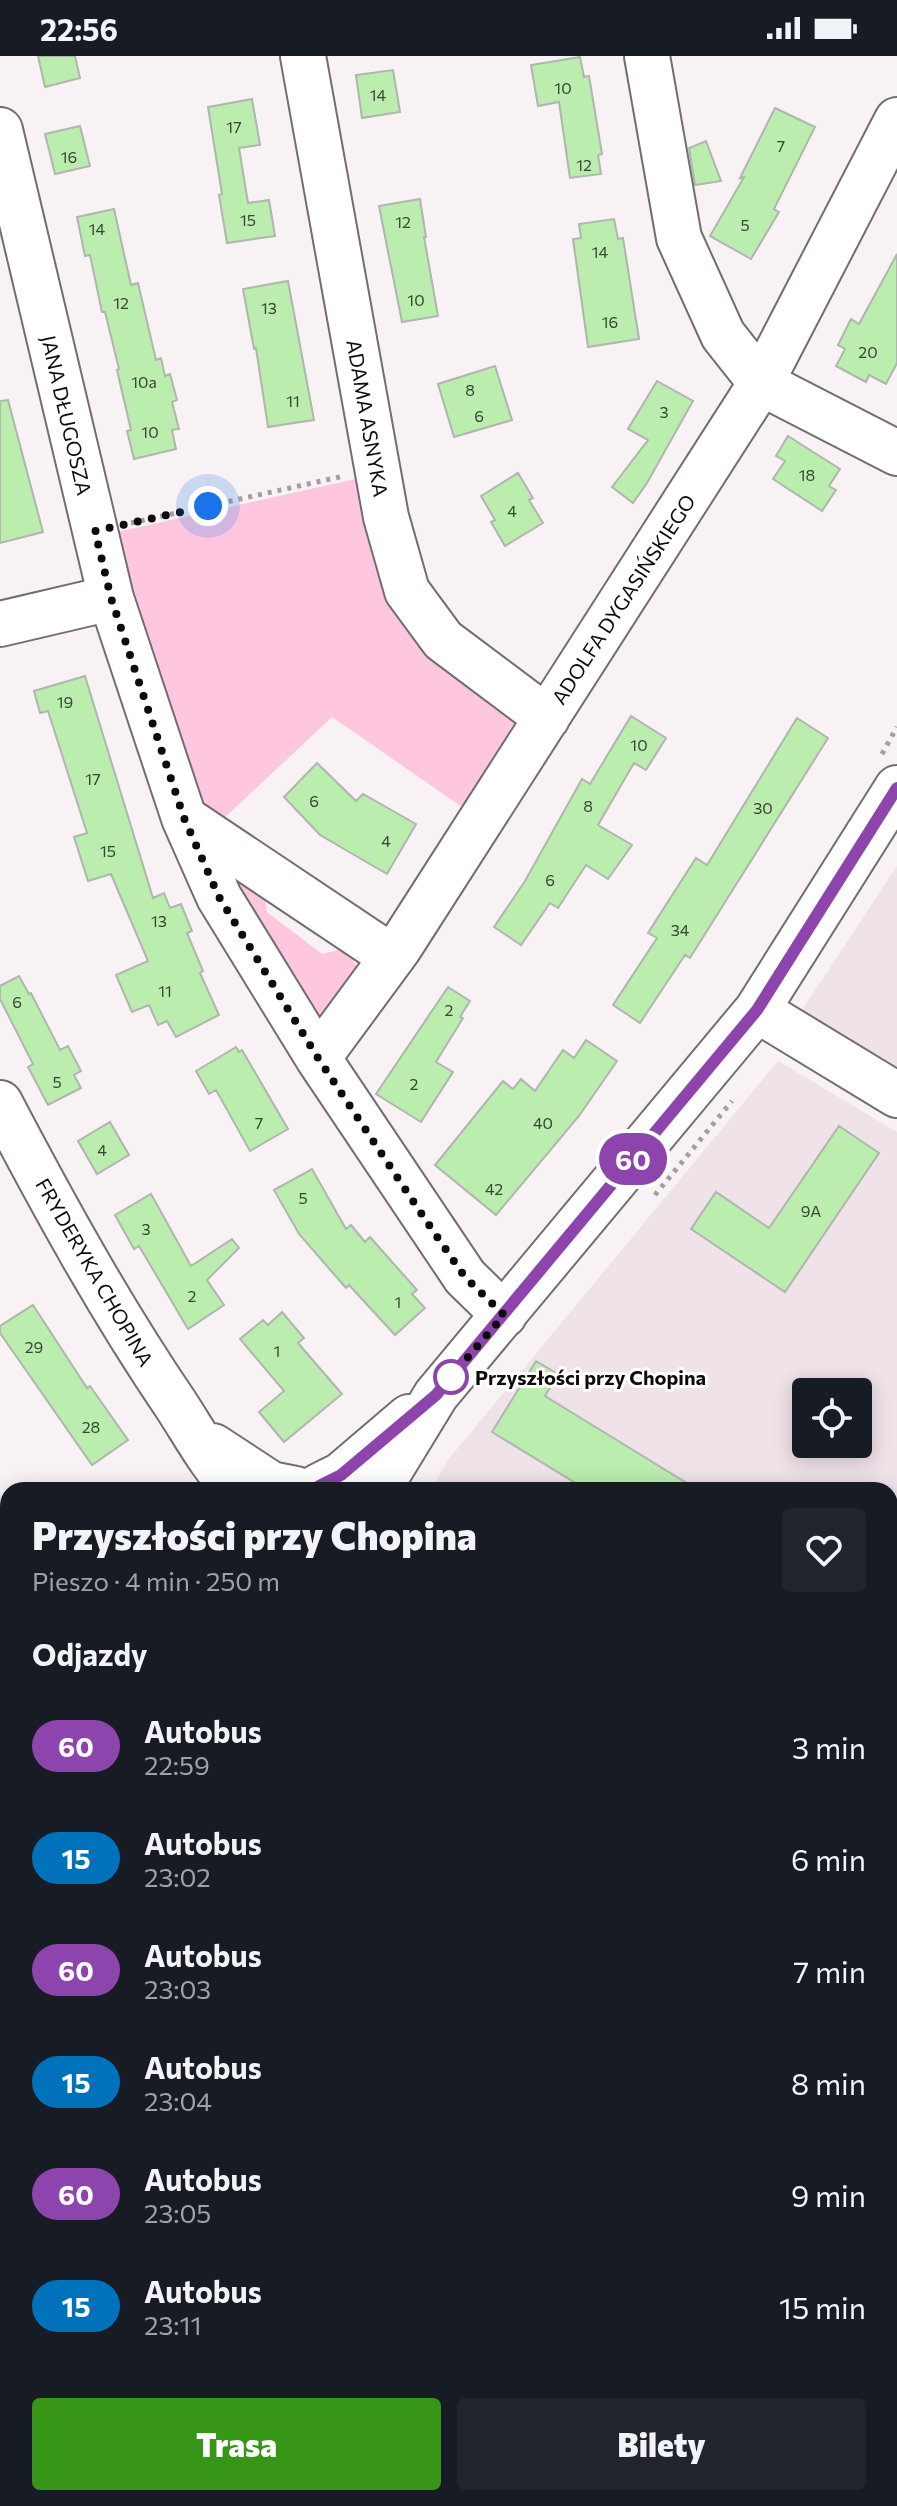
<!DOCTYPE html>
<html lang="pl">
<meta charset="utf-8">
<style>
:root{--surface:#171b24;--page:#20242c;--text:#f1f3f6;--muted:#9ea1a6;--accent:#379616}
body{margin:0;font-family:Commissioner,sans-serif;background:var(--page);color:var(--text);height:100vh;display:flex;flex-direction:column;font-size:30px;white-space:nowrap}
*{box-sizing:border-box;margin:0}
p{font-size:26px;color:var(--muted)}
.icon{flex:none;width:44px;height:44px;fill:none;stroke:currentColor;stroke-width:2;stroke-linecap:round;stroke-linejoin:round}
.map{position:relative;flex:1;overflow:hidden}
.sheet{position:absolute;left:0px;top:1426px;width:898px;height:1024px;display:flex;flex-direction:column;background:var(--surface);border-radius:24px 24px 0 0;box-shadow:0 4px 20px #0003}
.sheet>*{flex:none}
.badge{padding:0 16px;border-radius:26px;font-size:28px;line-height:52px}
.controls{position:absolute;left:792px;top:1322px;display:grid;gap:16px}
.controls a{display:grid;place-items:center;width:80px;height:80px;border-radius:8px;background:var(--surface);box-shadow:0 4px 20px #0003;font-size:40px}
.you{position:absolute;width:40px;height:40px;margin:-20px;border:6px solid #fff;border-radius:50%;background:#1a73e8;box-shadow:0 0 0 12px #1a73e833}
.map>.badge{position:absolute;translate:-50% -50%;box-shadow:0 0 0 4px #fff}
h2{padding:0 32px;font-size:30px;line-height:72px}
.round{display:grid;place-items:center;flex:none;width:84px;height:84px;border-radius:8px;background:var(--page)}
.overview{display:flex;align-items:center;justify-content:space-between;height:136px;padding:0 32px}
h1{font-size:38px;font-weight:800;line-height:60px}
.action{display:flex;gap:16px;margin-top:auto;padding:16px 32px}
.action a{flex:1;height:92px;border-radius:8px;background:var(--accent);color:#fff;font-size:32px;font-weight:800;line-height:92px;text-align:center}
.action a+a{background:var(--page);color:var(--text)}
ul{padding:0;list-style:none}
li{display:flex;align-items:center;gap:24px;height:112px;padding:0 32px}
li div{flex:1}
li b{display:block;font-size:30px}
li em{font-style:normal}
li .badge{min-width:88px;font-weight:700;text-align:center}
.status{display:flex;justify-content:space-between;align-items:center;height:56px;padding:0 40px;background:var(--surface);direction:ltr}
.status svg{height:22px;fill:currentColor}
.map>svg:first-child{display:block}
.built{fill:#efe2e8;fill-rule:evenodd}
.green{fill:#fec7df}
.building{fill:#baedae;stroke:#b1b5b0;stroke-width:2}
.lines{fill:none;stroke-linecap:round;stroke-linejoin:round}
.minor-casing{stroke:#726d6f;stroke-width:48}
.path{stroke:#a39ea0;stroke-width:5;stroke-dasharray:4 6;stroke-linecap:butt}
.minor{stroke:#fff;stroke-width:44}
.line-casing{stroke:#fff;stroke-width:18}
.line{stroke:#8e44ad;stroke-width:12}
.walk{stroke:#0d0b0c;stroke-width:8;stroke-dasharray:0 14.4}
.stop-dot{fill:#fff;stroke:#8e44ad;stroke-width:4}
.labels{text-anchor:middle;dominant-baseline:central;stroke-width:6;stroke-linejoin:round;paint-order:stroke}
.number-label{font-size:16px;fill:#384434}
.street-label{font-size:20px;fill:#0d0b0c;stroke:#fff}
.stop-label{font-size:20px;font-weight:bold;fill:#0d0b0c;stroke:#fff;text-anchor:start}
</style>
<div class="status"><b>22:56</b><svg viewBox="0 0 49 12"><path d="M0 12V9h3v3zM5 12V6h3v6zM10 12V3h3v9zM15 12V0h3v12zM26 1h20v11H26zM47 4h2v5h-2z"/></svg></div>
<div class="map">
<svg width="897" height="2450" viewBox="0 0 897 2450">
<rect width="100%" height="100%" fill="#f8f2f4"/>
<path class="built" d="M897,810V1011L802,954Z
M778,1005L897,1076V2046L890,2039V1434H431L448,1404ZM806,1336H858V1388H806Z
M897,2095V2306L890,2301V2100Z"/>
<path class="green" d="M369,420L396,537L537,648L472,758L332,661L220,766L183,732L108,478Z
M219,795L263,822L267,856L322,898L342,893L349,897L359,915L341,958L319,961L298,954Z
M8,1829V2343L0,2320V1834Z
M890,2432L897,2436V2450H47L43,2442H890Z"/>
<path class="building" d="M38,0H75L80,22L45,31Z
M580,1L584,21L589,20L602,98L598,99L601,118L570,122L559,46L538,50L531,9Z
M393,14L400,56L362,62L356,19Z
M252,43L260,89L239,92L248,147L269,144L275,180L227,187L219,139L222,138L208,51Z
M775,52L815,71L774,153L779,156L751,203L710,180L744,121L740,122Z
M80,70L90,110L55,118L45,78Z
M706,85L721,125L695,129L689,92Z
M420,143L426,181H424L438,260L402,266L379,150Z
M114,153L131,229L138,227L156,304L161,302L165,320L170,318L177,344L172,346L179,373L172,374L176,393L134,403L127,375L131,374L117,314L119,313L105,256H102L90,199L85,200L77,161Z
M614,163L618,183L623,182L639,283L588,291L573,183L581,182L579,168Z
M897,198V307L886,328L869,319L866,326L836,310L845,293L838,289L851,263L859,268Z
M288,225L314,364L268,371L256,292L254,293L243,233Z
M495,310L512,364L454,381L438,328Z
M657,325L693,345L647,427L633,447L612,431L648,384L628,373Z
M8,344L43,476L0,487V345Z
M788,380L840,413L829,430L836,434L822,455L773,423L785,405L776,400Z
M518,417L533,442L529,444L543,467L505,490L491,466L495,464L481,440Z
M85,620L153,842L164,837L170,852L181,848L192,875L187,877L203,915L200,917L219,959L176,981L167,965L158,969L149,949L132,956L116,919L148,905L111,818L88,825L74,781L87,777L48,655L40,657L34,635Z
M631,660L666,682L646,714L634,707L598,769L632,789L608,823L586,809L558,852L550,847L521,889L494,871L525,825L582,723L590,728Z
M797,662L828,682L690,902L685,899L640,967L613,949L657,882L648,877L696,802L707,809Z
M317,707L356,745L363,738L416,768L387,818L320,779L284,741Z
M19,920L29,938L31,937L60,994L68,990L81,1015L74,1019L81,1032L48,1049L28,1011L33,1008L0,943V930Z
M448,931L470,945L460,961L463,962L436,1006L453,1016L421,1066L376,1038Z
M586,984L617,1005L579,1060L496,1159L435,1109L503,1025L513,1033L521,1023L535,1035L563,994L574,1002Z
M236,991L239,996L242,994L288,1073L250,1095L216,1034L209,1038L196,1015Z
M110,1066L129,1099L97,1118L78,1085Z
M839,1070L879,1097L785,1236L691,1173L716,1136L769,1172Z
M312,1113L346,1173L351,1169L365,1186L370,1181L417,1234L412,1238L425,1252L395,1279L349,1229L346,1232L299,1178L274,1134Z
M151,1138L191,1210L232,1183L239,1192L207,1224L224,1249L188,1273L139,1190L134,1193L115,1159Z
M33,1249L87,1332L90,1330L128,1384L92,1409L0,1277V1270Z
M282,1256L304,1282L298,1287L342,1338L284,1386L259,1356L284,1335L240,1283L263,1264L268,1269Z
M536,1305L558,1318L545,1340L698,1434H587L492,1376Z"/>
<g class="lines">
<g class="minor-casing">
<path id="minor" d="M303,0L386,461L407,535L443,584L547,662
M647,0L679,182L723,279L761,327L897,397
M0,74L111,542L184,762L219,841L318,1002L465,1221L504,1259
M0,568L111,542
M184,762L392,901
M757,954L897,1039
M318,1002L399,892L761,327L897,64
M0,1047C54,1150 110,1252 176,1349C195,1378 211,1409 236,1434
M213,1390L271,1428L296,1433
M319,1430L341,1419L409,1361
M378,1434L436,1339L757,954L897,732
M0,1782L8,1776"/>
</g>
<path class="path" d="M131,467L344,420
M882,698L897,671
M655,1139L732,1045
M0,1725L8,1721"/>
<use href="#minor" class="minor"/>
</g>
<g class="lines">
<g class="line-casing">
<path id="line" d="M319,1430L341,1419L436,1339L727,990L757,954L897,732"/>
</g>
<use href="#line" class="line"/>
<path class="walk" d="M208,450L95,475L111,542L184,762L219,841L318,1002L433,1175L465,1221L504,1259L451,1321"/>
</g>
<circle class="stop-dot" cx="451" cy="1321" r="16"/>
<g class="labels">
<g class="number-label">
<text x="563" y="31">10</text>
<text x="378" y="38">14</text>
<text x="234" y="70">17</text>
<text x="781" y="89">7</text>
<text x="69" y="100">16</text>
<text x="584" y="108">12</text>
<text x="248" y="163">15</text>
<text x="403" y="165">12</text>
<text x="745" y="168">5</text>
<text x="97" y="172">14</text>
<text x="600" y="195">14</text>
<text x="416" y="243">10</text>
<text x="121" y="246">12</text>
<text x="269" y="251">13</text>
<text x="610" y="265">16</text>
<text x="868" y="295">20</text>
<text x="144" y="325">10a</text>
<text x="470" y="333">8</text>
<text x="293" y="344">11</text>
<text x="664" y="355">3</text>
<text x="479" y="359">6</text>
<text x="150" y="375">10</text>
<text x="807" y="418">18</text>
<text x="512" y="454">4</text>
<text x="65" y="645">19</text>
<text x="639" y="688">10</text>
<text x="93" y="722">17</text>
<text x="314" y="744">6</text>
<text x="588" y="749">8</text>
<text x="763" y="751">30</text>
<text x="386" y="784">4</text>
<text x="108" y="794">15</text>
<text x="550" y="823">6</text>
<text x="159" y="864">13</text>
<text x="680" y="873">34</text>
<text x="165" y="934">11</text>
<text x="17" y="945">6</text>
<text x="449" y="953">2</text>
<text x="57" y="1025">5</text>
<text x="414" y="1027">2</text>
<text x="259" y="1066">7</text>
<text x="543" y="1066">40</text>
<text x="102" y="1093">4</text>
<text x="494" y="1132">42</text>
<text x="303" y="1141">5</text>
<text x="811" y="1154">9A</text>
<text x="146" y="1172">3</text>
<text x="192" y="1239">2</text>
<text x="398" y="1245">1</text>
<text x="34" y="1290">29</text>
<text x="277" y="1294">1</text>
<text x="91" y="1370">28</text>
</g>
<g class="street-label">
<text transform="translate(67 359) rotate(77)">JANA DŁUGOSZA</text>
<text transform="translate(368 362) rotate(80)">ADAMA ASNYKA</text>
<text transform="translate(623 543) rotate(-57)">ADOLFA DYGASIŃSKIEGO</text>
<text transform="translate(95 1216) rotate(60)">FRYDERYKA CHOPINA</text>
</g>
<g class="stop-label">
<text x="475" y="1321">Przyszłości przy Chopina</text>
</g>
</g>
</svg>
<div class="controls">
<a><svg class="icon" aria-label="locate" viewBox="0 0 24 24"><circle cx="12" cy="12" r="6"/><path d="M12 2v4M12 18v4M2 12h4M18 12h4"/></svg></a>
</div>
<div class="you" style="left:208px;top:450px"></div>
<b class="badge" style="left:633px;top:1103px;background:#8e44ad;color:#fff">60</b>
<section class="sheet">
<div class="overview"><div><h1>Przyszłości przy Chopina</h1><p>Pieszo · 4 min · 250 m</p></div><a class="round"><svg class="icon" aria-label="heart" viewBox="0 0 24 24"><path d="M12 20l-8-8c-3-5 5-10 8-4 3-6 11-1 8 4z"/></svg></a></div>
<h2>Odjazdy</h2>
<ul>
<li><span class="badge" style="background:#8e44ad;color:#fff">60</span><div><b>Autobus</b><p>22:59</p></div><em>3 min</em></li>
<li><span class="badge" style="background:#0072bc;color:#fff">15</span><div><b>Autobus</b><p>23:02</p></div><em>6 min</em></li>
<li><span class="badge" style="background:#8e44ad;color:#fff">60</span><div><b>Autobus</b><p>23:03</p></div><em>7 min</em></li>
<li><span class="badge" style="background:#0072bc;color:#fff">15</span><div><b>Autobus</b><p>23:04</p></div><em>8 min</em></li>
<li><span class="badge" style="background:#8e44ad;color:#fff">60</span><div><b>Autobus</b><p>23:05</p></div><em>9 min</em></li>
<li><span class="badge" style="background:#0072bc;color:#fff">15</span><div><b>Autobus</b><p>23:11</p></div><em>15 min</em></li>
</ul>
<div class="action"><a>Trasa</a><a>Bilety</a></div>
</section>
</div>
